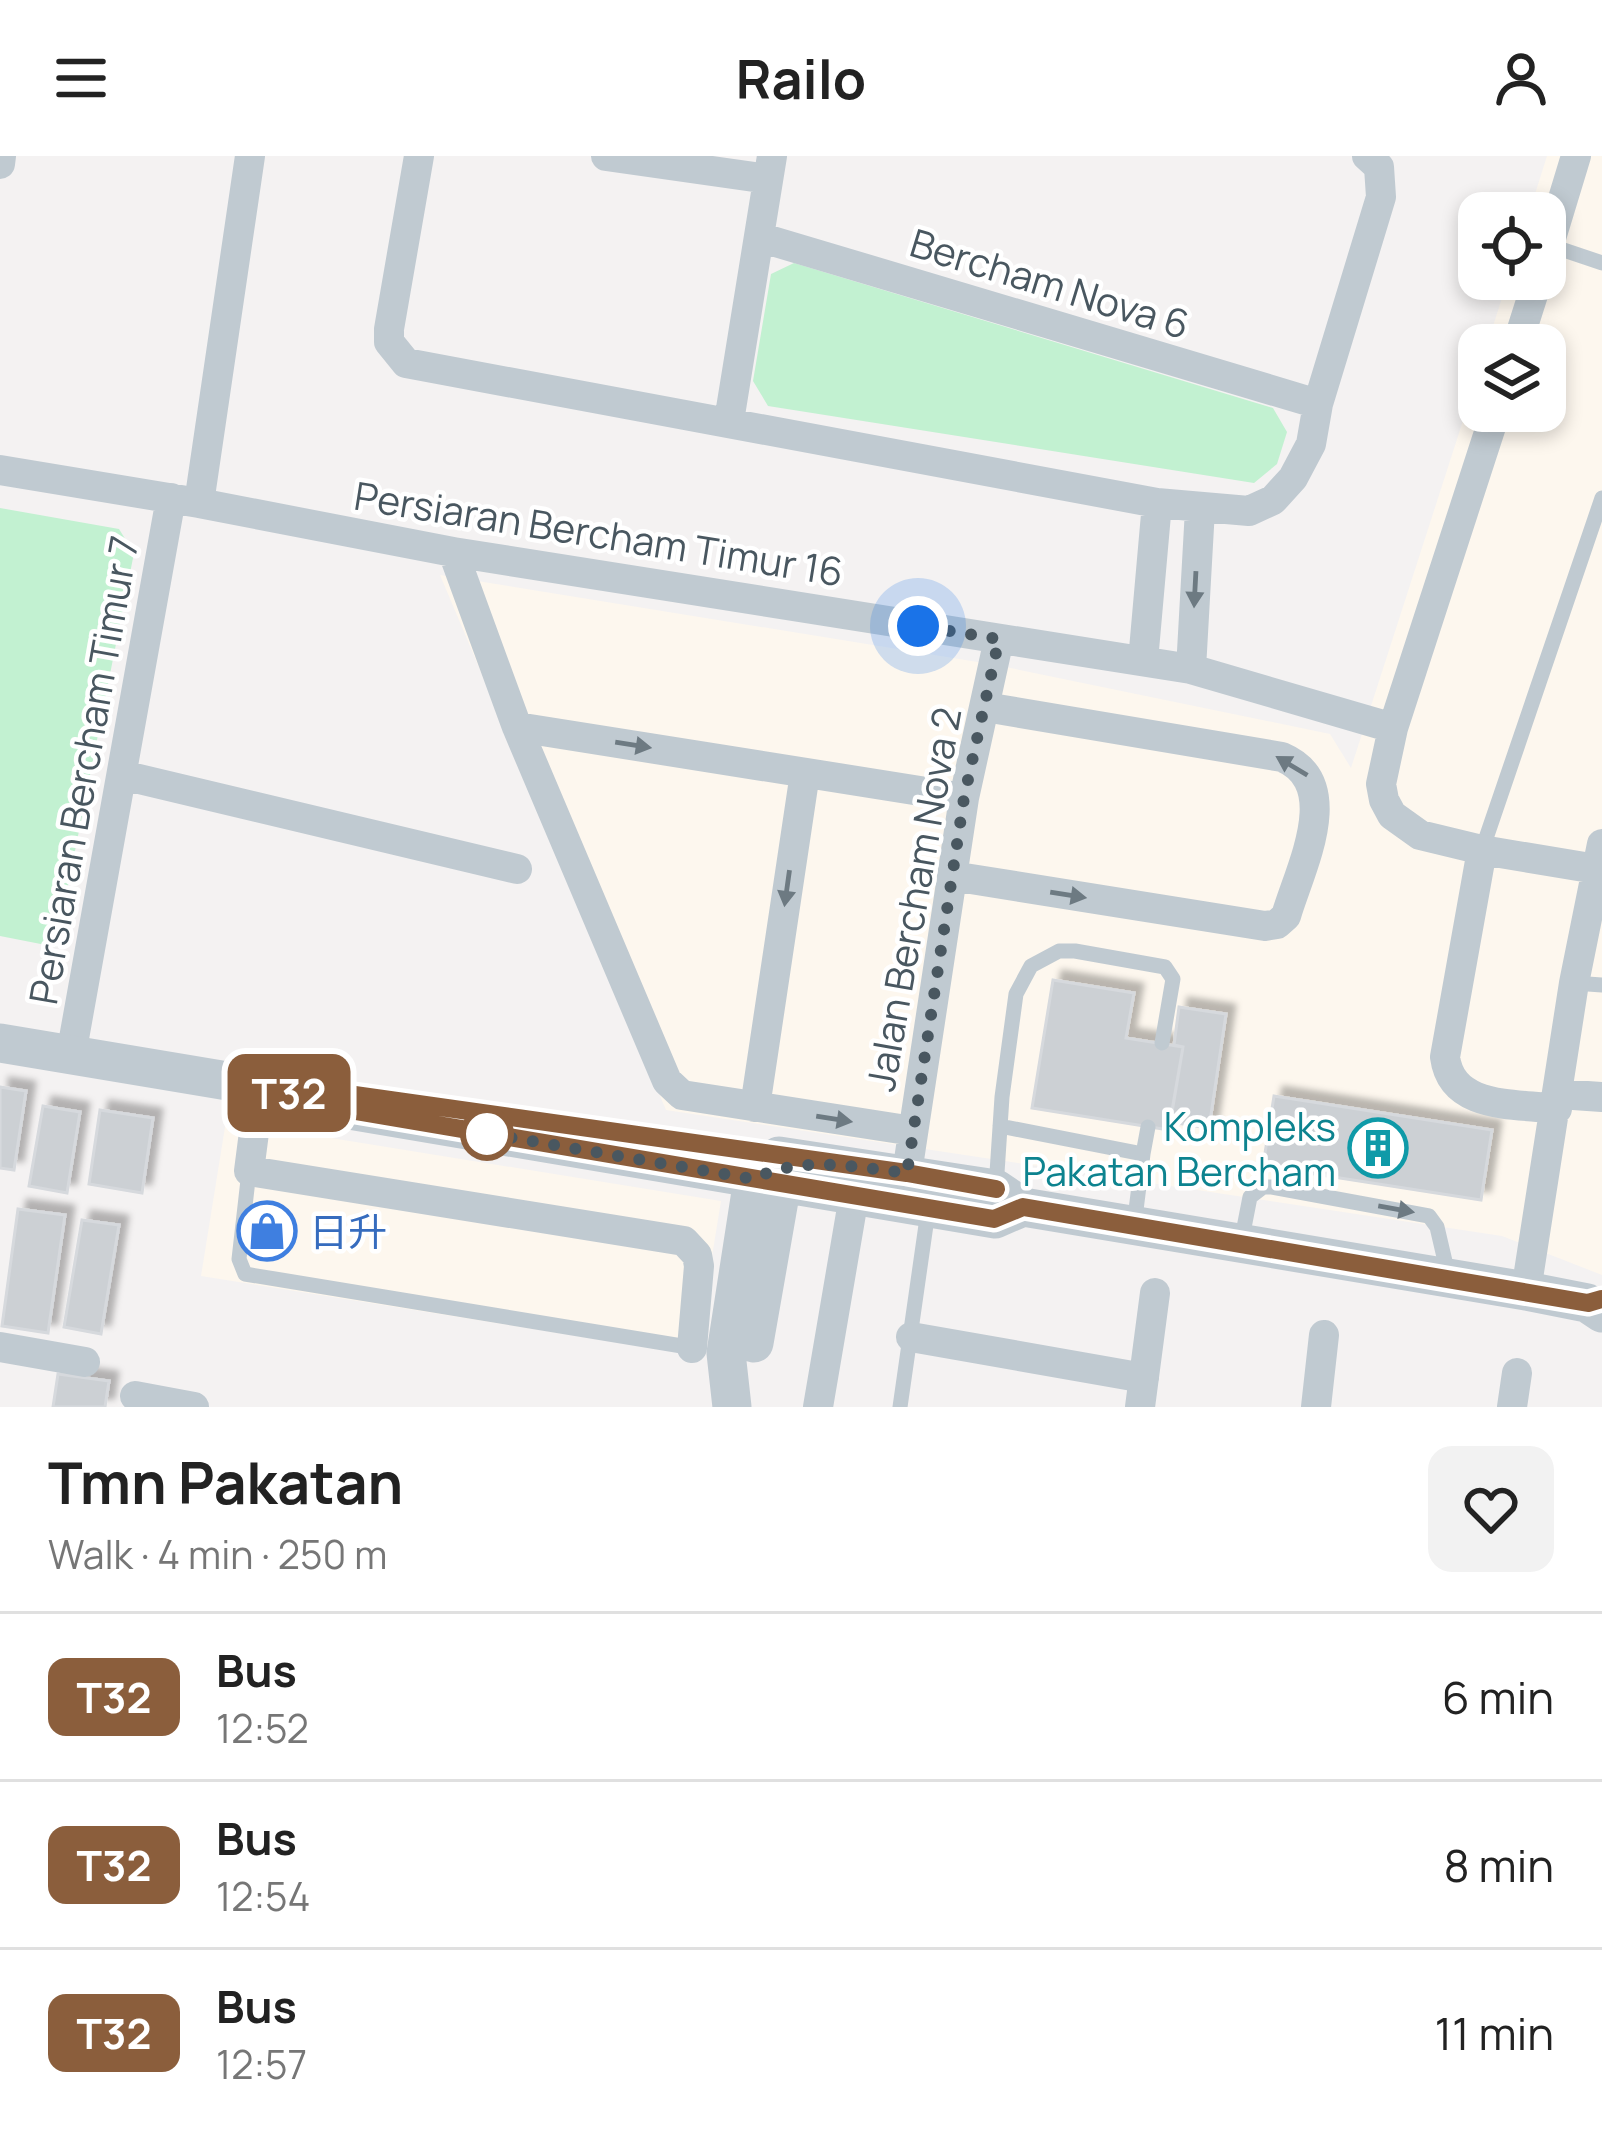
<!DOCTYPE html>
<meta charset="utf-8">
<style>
:root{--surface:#fff;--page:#f2f2f2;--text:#222;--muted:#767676;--line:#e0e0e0}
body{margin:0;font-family:Manrope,"Noto Sans SC",sans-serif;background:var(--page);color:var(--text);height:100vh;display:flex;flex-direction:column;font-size:45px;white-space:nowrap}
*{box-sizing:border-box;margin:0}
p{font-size:39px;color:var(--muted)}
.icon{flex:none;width:66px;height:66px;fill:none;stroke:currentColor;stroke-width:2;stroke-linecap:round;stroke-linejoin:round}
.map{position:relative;height:1251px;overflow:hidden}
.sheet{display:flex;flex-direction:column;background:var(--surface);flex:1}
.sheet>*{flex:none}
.badge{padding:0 24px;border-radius:18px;font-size:42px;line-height:78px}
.controls{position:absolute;left:1458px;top:36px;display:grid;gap:24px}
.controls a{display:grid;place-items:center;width:108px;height:108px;border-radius:24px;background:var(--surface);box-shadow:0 6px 18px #0003;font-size:60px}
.you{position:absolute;width:60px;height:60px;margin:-30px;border:9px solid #fff;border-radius:50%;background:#1a73e8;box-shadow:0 0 0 18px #1a73e833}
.map>.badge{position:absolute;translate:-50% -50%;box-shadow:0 0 0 6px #fff}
.round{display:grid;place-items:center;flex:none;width:126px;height:126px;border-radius:24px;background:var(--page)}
.summary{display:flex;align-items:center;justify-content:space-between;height:204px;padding:0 48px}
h1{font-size:57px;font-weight:700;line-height:90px}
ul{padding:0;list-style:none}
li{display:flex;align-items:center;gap:36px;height:168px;padding:0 48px;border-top:3px solid var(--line)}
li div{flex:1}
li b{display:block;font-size:45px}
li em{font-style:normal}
li .badge{min-width:132px;font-weight:700;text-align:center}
header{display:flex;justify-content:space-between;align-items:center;height:156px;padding:0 48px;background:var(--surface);font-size:54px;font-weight:700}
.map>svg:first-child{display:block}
.commercial{fill:#fdf7ee}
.green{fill:#c2f1d1}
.building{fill:#ccd0d4;stroke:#d6d9dd;stroke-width:3;filter:url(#shadow)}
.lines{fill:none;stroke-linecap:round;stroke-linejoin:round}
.service{stroke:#c0cad1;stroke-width:15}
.minor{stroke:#c0cad1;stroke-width:30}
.tertiary{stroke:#c0cad1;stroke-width:39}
.oneway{fill:#6d7a82}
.line-casing{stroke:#fff;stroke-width:27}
.line{stroke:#8b5e3c;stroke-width:18}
.walk{stroke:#495760;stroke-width:12;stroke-dasharray:0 21.6}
.stop-dot{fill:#fff;stroke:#8b5e3c;stroke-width:6}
.labels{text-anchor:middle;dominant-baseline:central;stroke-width:9;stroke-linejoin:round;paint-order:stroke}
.street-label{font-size:39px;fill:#495760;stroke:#fff}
.culture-label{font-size:39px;fill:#0d838f;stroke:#fff;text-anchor:end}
.shop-label{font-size:39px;fill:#366cbe;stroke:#fff;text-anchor:start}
</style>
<header><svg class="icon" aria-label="menu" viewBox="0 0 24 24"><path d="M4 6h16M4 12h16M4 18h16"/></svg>Railo<svg class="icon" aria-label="person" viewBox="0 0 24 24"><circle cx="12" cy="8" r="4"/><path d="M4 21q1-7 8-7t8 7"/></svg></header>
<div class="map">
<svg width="1602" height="1251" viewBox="0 0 1602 1251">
<defs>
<filter id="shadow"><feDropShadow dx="9" dy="-9" stdDeviation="3" flood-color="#0004"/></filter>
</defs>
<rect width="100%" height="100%" fill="#f4f2f2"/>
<path class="commercial" d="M1547,0H1602V1119L1502,1080L666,954L440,419L996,509L1330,578L1351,612L1479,215V255H1545V189H1487L1508,123H1545V57H1529Z
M226,965L721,1045L696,1199L201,1120Z"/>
<path class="green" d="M794,107L1273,252L1287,276L1277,308L1254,327L768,250L753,225L771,118Z
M0,352L119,373L134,397L56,791L0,780Z"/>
<path class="building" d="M1053,824L1134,837L1126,882L1183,891L1169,974L1032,952Z
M1179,851L1226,858L1209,972L1170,966L1183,891L1174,889Z
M0,931L26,935L14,1014L0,1012Z
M1274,940L1492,974L1481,1044L1263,1010Z
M43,950L80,956L67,1037L29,1030Z
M100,954L153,962L142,1037L89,1028Z
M18,1053L65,1059L48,1177L2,1170Z
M82,1064L119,1069L101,1178L64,1171Z
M58,1218L109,1225L105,1251H53Z"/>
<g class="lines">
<path class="service" d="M1549,89L1602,107
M1482,694L1602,342
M1574,827L1602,829
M1000,970L1143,998L1134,1070
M1143,998L1148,971
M249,1015L239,1103L245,1118L694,1192
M996,1032L1002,941L1016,838L1031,810L1059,795H1075L1165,811L1173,823L1162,887
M1241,1087L1250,1041L1263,1031H1272L1429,1060L1437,1071L1448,1118
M900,1251L928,1055"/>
<path class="minor" d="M419,0L389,173V186L406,207L1157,347L1249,355L1273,344L1293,322L1311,288L1318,248L1381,41L1379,11L1367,0
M606,0L768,23
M0,8L1,0
M759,81L1318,248
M1545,102L1576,0
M1517,189L1538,123
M1496,255L1393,572L1381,628L1384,644L1392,659L1420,679L1482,694L1602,714
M729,265L772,0
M0,314L199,347L453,396L1191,513L1393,572
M199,347L250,0
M453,396L517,571L667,925L682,939L913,975
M1143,505L1157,347
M1191,513L1200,353
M517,571L964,642
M122,619L517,713
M1482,694L1445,901C1452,954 1515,947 1557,953
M952,720L1265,770L1277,768L1286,760C1300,712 1345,628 1282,601L985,551
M71,899L171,342
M260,930L249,1015L684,1085L697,1099L699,1110L692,1192
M1559,938L1602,941
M755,951L805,617
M907,1017L964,642L999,483
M1526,1135L1574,827L1602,688
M911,1181L1144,1222
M0,1191L85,1206
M135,1240L194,1251
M818,1251L854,1040
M1140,1251L1155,1137
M1316,1251L1324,1179
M1512,1251L1517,1217"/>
<path class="tertiary" d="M0,887L287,935L311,933
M287,935L296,945L995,1063L1023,1051L1526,1135L1587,1147L1602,1157
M779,1000L996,1033L1023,1051
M754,1187L782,1027
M732,1251L726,1197L753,1023"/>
</g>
<defs><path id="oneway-solid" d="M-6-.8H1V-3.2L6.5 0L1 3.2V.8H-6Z" transform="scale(3)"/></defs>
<g class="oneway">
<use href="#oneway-solid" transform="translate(1195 433) rotate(93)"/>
<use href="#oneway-solid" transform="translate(633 589) rotate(9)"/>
<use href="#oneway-solid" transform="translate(1292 610) rotate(-149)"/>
<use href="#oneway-solid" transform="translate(787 732) rotate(98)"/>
<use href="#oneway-solid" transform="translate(1068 739) rotate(9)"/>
<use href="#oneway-solid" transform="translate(834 963) rotate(9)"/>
<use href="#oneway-solid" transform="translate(1396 1053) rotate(10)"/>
</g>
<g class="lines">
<g class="line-casing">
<path id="line" d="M996,1033L907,1017L298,931L287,935L296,945L994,1063L1023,1051L1588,1147L1602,1143"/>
</g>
<use href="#line" class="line"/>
<path class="walk" d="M487,978L478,976L753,1023C801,999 855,1011 907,1017L964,642L999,483L918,470"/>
</g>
<defs>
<g id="building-ring" transform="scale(3)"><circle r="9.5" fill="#fff" stroke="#0f9aa8" stroke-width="1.5"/><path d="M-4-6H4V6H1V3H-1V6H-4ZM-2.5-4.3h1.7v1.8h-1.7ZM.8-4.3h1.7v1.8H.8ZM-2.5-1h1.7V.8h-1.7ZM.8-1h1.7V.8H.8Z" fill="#0f9aa8"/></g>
<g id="shop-ring" transform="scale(3)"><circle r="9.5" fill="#fff" stroke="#3f7fe0" stroke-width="1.5"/><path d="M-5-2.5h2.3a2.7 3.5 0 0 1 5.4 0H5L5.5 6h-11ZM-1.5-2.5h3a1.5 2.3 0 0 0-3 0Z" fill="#3f7fe0"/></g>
</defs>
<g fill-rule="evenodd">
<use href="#building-ring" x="1378" y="992"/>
<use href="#shop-ring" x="267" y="1075"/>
</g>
<circle class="stop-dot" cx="487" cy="978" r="24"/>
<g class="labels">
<g class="street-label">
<text transform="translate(1050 127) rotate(17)">Bercham Nova 6</text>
<text transform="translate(599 377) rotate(9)">Persiaran Bercham Timur 16</text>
<text transform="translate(83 614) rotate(-80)">Persiaran Bercham Timur 7</text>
<text transform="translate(913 743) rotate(-80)">Jalan Bercham Nova 2</text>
</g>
<g class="culture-label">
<text x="1336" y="970">Kompleks<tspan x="1336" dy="45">Pakatan Bercham</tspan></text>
</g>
<g class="shop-label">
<text x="309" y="1075">日升</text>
</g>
</g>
</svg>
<div class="controls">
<a><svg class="icon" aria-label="locate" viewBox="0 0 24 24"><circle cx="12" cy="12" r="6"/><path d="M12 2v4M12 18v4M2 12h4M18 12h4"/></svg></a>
<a><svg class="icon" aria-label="layers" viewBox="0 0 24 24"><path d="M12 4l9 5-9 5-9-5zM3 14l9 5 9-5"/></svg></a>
</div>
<div class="you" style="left:918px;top:470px"></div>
<b class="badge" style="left:289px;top:937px;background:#8b5e3c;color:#fff">T32</b>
</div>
<section class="sheet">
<div class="summary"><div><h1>Tmn Pakatan</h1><p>Walk · 4 min · 250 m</p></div><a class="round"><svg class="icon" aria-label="heart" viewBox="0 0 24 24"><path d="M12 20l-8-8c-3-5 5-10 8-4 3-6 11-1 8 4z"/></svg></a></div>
<ul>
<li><span class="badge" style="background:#8b5e3c;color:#fff">T32</span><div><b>Bus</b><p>12:52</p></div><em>6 min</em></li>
<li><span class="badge" style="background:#8b5e3c;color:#fff">T32</span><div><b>Bus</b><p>12:54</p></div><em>8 min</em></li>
<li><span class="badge" style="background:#8b5e3c;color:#fff">T32</span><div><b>Bus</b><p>12:57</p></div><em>11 min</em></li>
</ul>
</section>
